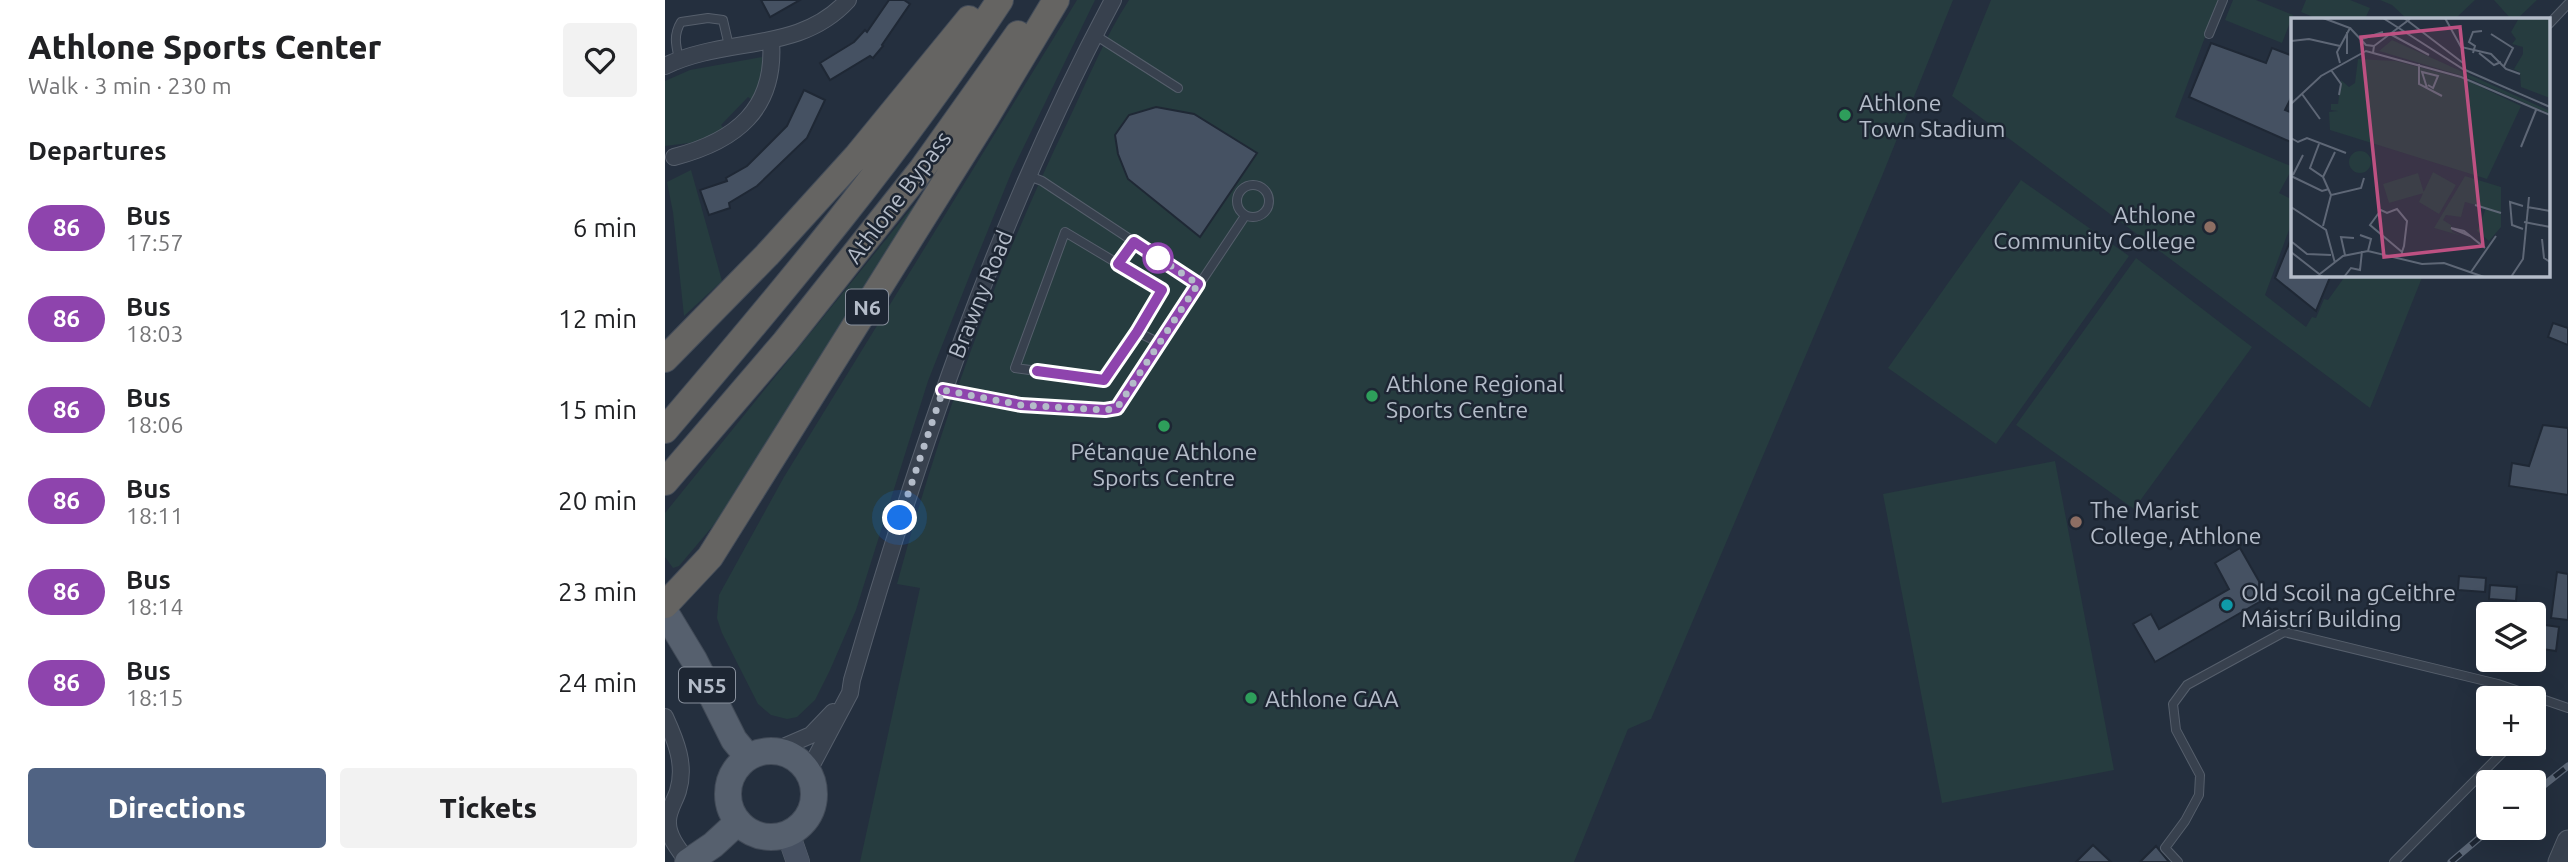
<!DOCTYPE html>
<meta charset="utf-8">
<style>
:root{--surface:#fff;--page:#f2f2f2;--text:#202124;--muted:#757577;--accent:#506383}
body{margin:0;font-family:Ubuntu,sans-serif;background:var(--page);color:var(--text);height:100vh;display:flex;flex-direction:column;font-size:26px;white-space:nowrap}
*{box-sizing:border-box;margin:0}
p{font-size:23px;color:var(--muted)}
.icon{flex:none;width:38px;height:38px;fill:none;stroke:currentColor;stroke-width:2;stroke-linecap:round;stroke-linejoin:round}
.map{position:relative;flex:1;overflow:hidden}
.details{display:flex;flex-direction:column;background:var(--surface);width:665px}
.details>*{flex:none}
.badge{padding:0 14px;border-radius:23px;font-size:24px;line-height:46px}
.controls{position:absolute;left:1811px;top:602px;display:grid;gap:14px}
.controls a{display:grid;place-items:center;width:70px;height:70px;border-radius:7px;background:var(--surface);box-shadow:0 7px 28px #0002;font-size:35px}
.you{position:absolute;width:35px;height:35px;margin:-18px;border:5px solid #fff;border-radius:50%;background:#1a73e8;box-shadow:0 0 0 10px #1a73e833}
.map>.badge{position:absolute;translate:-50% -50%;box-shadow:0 0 0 4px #fff}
h2{padding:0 28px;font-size:26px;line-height:63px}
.round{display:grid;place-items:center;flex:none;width:74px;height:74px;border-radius:7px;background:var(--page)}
.overview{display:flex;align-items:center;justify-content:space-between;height:119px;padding:0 28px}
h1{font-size:33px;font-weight:800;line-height:52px}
.button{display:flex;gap:14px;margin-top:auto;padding:14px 28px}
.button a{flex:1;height:80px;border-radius:7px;background:var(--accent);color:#fff;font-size:28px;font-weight:800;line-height:80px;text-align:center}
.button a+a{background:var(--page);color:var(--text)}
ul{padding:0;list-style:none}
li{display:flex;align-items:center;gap:21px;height:91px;padding:0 28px}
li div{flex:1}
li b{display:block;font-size:26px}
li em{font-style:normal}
li .badge{min-width:77px;font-weight:700;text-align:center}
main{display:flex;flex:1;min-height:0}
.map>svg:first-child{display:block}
.green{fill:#263c3f}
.building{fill:#455162;stroke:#1f2835;stroke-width:2}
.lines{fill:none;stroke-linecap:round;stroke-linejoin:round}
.service-casing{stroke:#565f6c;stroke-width:10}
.minor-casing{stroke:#565f6c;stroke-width:18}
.tertiary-casing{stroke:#565f6c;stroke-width:23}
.secondary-casing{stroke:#565f6c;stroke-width:24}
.primary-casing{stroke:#414a57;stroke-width:28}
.trunk-casing{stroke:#434c59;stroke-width:28}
.service{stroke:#38414e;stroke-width:8}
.minor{stroke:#38414e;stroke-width:16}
.tertiary{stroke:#38414e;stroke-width:21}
.secondary{stroke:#465061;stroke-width:23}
.primary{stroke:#56606e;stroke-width:26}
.trunk{stroke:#656462;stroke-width:26}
.rail-casing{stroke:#5a6575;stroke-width:7}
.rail{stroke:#1d2633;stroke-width:4.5;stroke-dasharray:13;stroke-linecap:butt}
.line-casing{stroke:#fff;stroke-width:16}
.line{stroke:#8e44ad;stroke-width:10}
.walk{stroke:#b4bcc9;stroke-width:7;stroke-dasharray:0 12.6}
.leisure-dot{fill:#2e9e5b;stroke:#1d2633;stroke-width:2.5}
.education-dot{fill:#8d6e63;stroke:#1d2633;stroke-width:2.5}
.stop-dot{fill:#fff;stroke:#8e44ad;stroke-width:3.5}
.culture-dot{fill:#0f9aa8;stroke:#1d2633;stroke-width:2.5}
.labels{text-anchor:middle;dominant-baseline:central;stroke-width:5;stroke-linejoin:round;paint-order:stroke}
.shield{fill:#1d2633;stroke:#878f9c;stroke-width:2}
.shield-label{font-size:21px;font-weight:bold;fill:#b4bcc9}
.poi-label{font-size:23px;fill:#b4bcc9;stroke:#1d2633;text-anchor:start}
.street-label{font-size:23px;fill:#b4bcc9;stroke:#1d2633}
.inset-road{fill:none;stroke:#5e6776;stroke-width:2}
.view{fill:#bd5182;fill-opacity:0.15;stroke:#bd5182;stroke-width:3.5}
.inset-edge{fill:none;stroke:#b4bcc9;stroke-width:3.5}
</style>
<main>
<section class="details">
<div class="overview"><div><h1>Athlone Sports Center</h1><p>Walk · 3 min · 230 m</p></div><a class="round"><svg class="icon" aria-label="heart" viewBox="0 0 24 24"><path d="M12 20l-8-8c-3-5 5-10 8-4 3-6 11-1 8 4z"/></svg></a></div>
<h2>Departures</h2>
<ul>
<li><span class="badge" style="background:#8e44ad;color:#fff">86</span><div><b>Bus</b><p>17:57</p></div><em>6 min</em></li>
<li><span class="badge" style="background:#8e44ad;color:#fff">86</span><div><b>Bus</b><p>18:03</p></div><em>12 min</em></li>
<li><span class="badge" style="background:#8e44ad;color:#fff">86</span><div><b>Bus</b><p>18:06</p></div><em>15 min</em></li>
<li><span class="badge" style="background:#8e44ad;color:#fff">86</span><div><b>Bus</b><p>18:11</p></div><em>20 min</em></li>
<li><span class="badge" style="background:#8e44ad;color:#fff">86</span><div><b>Bus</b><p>18:14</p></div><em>23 min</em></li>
<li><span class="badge" style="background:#8e44ad;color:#fff">86</span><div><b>Bus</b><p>18:15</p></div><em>24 min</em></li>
</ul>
<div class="button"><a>Directions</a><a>Tickets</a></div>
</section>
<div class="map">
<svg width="1903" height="862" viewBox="0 0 1903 862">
<rect width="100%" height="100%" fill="#242f3e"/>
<path class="green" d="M412,0H430L347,171L308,267L263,381L191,610L165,670L150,700L132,717L122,719L106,715L93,704L57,633L52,618L54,595L119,477Z
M464,0H1288L1217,176L986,719L963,729L909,862H195L255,588L232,584C275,424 332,268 404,119C423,79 440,37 464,0Z
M1326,0H1554L1510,117L1628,167L1614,193L1628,200V219L1600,295L1641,327L1647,317L1651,318L1659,299L1663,300L1681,275H1758L1705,408L1287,96Z
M1568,0H1591L1628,15L1617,43L1560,20Z
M1641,0H1685L1705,8L1700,19H1653L1636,12Z
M1715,0H1810L1790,19H1742L1727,5Z
M1829,0H1872L1852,19H1846Z
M97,57C100,74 95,85 87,100L83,97L56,125L60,130L32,142L0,146V81L25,70Z
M26,170L57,281L19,316L8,212L2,182Z
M1356,180L1464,256L1331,444L1223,368Z
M248,206L250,207L58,514L14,566L8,568L0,557V513Z
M1471,258L1587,347L1469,509L1351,425Z
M1390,461L1449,770L1277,803L1218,494Z"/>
<path class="building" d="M96,0H135L105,17Z
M224,0H239L245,4L217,45L218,46L208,58L205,56L165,80L155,63L189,42L200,30L202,32Z
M1546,43L1601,63L1607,48L1628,56V94L1620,110L1628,113V143L1524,97Z
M139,90L160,100L142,138L92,186L64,203L65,208L44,215L35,190L62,181L61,178L82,166L122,126Z
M491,107L529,114L592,153L535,237L463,179L453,154L450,135L464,115Z
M1628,234V275H1666L1651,311L1610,278Z
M1888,323L1903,328V345L1883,337Z
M1878,425L1903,428V495L1844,486L1847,463L1864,466Z
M1575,548L1603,597L1490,662L1468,624L1486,614L1494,629L1564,589L1550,563Z
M1892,572L1903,574V620L1886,618Z
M1794,576L1821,578L1820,592L1793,590Z
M1825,585L1852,587L1851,601L1824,599Z
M1880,625L1894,627L1891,651L1877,649Z
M1428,845L1446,862H1411Z
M1491,846L1504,862H1475Z"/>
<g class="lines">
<g class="service-casing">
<path id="service" d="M1884,24L1903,4
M1544,34L1558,0
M430,35L513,88
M14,59C11,46 8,35 16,22L43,18L58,20L64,46
M364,176L377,181L533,284
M572 201a16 16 0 1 1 32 0a16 16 0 1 1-32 0Z
M453,264L469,242
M472,332L497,290L400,232L350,368L439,380L472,332L495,343
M278,390L356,406L441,410L452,408L580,216
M1869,721L1878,699
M1513,862L1500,848L1520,821L1534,795L1535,775L1511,730L1508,704L1522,685L1619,632L1833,684L1903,708
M1729,862L1846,744"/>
</g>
<g class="minor-casing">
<path id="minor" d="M0,66C61,36 134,54 183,0
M9,157C71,141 111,109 106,41
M0,717C11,741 21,765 13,791C10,801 2,812 3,823C3,837 15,851 23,862
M109,751L146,735L168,712
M143,772L185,693L187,680C255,447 333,215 448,0"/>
</g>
<g class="tertiary-casing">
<path id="tertiary" d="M1894,862L1903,841"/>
</g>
<g class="secondary-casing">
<path id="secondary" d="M123,833L133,862"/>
</g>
<g class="primary-casing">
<path id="primary" d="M0,612L29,660L69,740L83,757
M63 794a43 43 0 1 1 86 0a43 43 0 1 1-86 0Z
M23,862L48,845L73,822"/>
</g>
<g class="trunk-casing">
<path id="trunk" d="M0,359L102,255L191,157L304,19
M0,430C118,292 235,152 335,0
M0,482L120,342L257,169L353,34
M0,605L45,557L321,117L391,0"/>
</g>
<use href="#service" class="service"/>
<use href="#minor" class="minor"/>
<use href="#tertiary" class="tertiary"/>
<use href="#secondary" class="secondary"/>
<use href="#primary" class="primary"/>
<use href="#trunk" class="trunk"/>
<g class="rail-casing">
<path id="rail" d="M1869,793L1903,766
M1786,862L1826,828"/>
</g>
<use href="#rail" class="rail"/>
</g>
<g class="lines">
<g class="line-casing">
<path id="line" d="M278,390L356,405L440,410L452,408L533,284L469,242L453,264L497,290L472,332L439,380L372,371"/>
</g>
<use href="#line" class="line"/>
<path class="walk" d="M235,518L278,390L356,405L440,410L452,408L533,284L491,256L493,258"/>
</g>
<g class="leisure-dot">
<circle cx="1180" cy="115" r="7"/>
<circle cx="707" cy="396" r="7"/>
<circle cx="499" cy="426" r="7"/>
<circle cx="586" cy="698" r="7"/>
</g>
<g class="education-dot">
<circle cx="1545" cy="227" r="7"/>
<circle cx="1411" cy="522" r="7"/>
</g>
<circle class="stop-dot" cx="493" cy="258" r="14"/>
<circle class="culture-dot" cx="1562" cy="605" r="7"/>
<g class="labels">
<g class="shield">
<rect x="181" y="289.5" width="42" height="35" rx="5"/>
<rect x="14" y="667.5" width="56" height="35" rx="5"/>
</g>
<g class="shield-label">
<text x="202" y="307">N6</text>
<text x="42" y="685">N55</text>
</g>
<g class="poi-label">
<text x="1194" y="102">Athlone<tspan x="1194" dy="26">Town Stadium</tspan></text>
<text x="1531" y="214" text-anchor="end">Athlone<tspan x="1531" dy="26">Community College</tspan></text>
<text x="721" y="383">Athlone Regional<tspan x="721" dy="26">Sports Centre</tspan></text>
<text x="499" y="451" text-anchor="middle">Pétanque Athlone<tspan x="499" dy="26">Sports Centre</tspan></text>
<text x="1425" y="509">The Marist<tspan x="1425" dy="26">College, Athlone</tspan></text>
<text x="1576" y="592">Old Scoil na gCeithre<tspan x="1576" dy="26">Máistrí Building</tspan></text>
<text x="600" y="698">Athlone GAA</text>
</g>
<g class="street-label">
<text transform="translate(233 197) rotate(-53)">Athlone Bypass</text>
<text transform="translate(315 294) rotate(-68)">Brawny Road</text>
</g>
</g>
<g transform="translate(1626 18)">
<rect width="259" height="259" fill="#242f3e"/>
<path d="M228,0H259V80L230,69L229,54L215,48L223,51L232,36V29L221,26L225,21L220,14ZM101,22L259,93V96L175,59L88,33ZM67,41L105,43L173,61L230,88L196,161L39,112L38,94L47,93L40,92V86H47L50,62L58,69L64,65ZM58 144a11 11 0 1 1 22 0a11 11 0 1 1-22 0ZM142,154L165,167L148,196L128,184ZM127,155L133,175L98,185L92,166ZM174,158L210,169V209L198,223L186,213L195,190L174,184L170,199L155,197L152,202L160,207L161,214L171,218L143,210Z" fill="#263c3f"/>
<path class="inset-road" d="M32,0L59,10L46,34L49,45M92,0L172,51L259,89M113,0L172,45M154,0L170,29L200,36L215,51L229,56M59,10L75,27L83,28M56,14V36M99,16L138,37M200,16L222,30L213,48M71,21L92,14M0,23L18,21L49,28M83,28L119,1M82,35L170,59L259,97M182,35L184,28L178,24L182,14L191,13M188,35L203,47L210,44M128,46V66L151,78M40,52L50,66L48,77M136,70L131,54L147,58L142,70L137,67M11,76L29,101M0,86L30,58L75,33L82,35L83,28M0,120L7,124L16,120L55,135M28,126L19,150L32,159L40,177M230,129L245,92M2,157L12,137M0,158L31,173L38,171M32,159L44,134M184,187L210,195M0,189L35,212L44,245M236,189L259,193M233,204L259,209M32,208L40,177L70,170L73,160M232,211L221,207L219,184L232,188M69,217L80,221L77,233M179,218L160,210L173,213L194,230M251,221L253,240L259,244M1,224L16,236L40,237M0,234L32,259M54,237L50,219L63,220M111,237V234L113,228L116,203L106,191L96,195L90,192L79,207L111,234M180,254L205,218M25,259L52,238L77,233L131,246L153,245L193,259M53,259L60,250L69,252L71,233M220,259L232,241L238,179"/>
<path class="view" d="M169,9L192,228L93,239L70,19Z"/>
<rect width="259" height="259" class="inset-edge"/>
</g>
</svg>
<div class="controls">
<a><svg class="icon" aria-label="layers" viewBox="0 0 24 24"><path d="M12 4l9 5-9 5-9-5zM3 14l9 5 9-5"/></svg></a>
<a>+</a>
<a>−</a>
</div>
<div class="you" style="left:235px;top:518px"></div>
</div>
</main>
